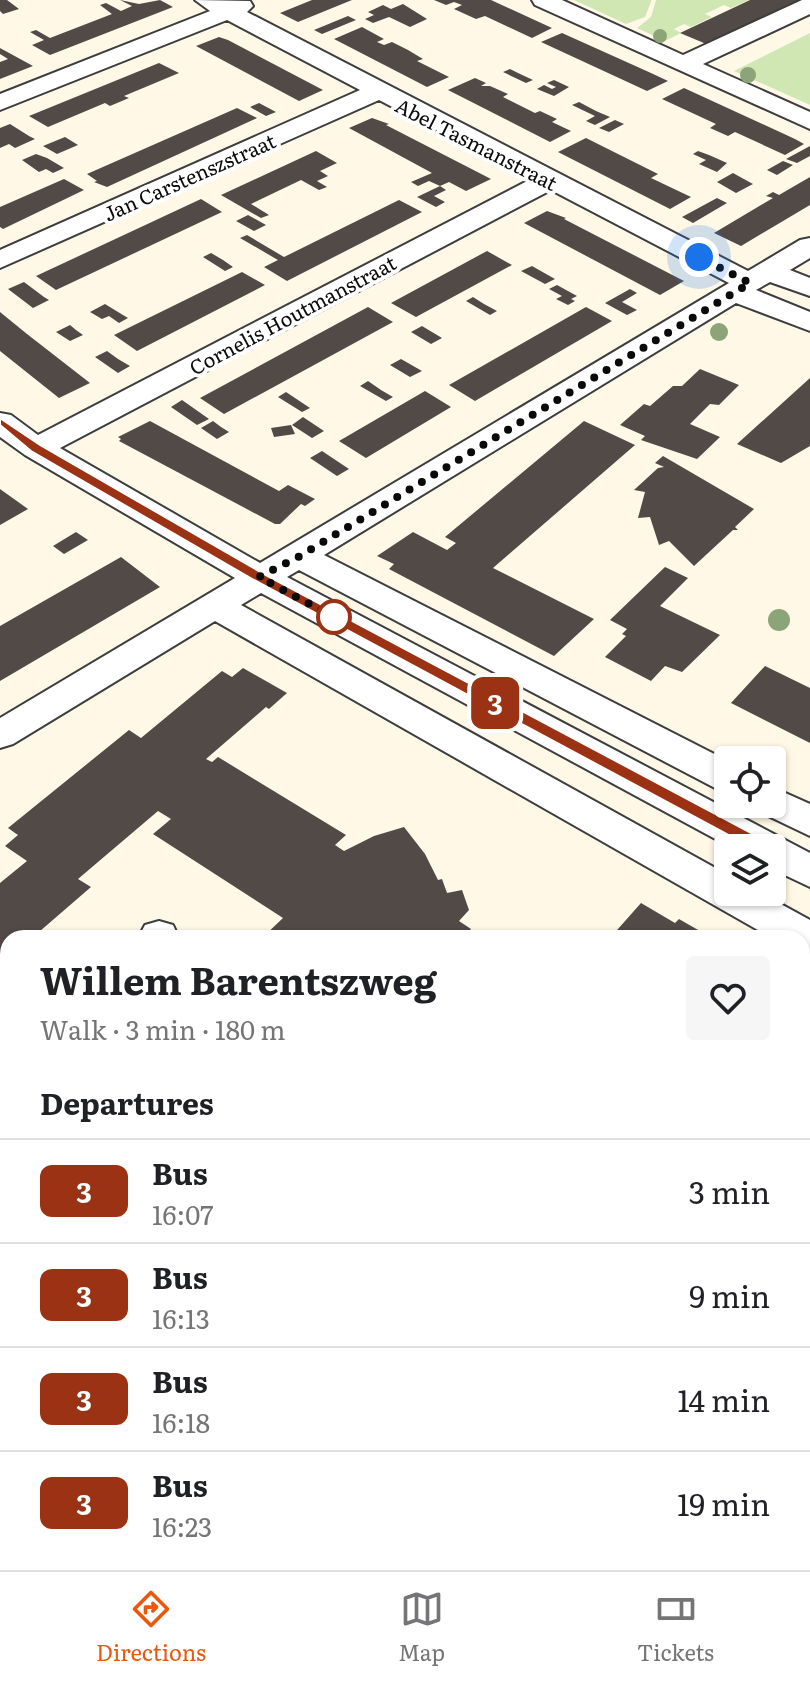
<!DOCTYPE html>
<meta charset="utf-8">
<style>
:root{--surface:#fff;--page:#f6f6f6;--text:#202124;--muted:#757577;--line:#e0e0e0;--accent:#ea580c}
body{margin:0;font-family:Literata,serif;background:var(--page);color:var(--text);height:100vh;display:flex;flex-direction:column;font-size:30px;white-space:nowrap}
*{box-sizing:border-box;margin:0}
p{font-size:26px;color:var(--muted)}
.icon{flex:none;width:44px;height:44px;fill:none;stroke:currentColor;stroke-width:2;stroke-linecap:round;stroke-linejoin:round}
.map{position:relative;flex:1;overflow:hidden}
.side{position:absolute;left:0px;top:930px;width:810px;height:640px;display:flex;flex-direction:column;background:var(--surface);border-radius:24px 24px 0 0;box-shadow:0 2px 6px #0004}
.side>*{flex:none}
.badge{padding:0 16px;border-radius:12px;font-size:28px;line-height:52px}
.buttons{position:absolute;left:714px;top:746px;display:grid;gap:16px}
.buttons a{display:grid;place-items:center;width:72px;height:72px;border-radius:8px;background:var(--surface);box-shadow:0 2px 6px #0004;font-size:40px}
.you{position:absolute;width:40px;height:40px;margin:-20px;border:6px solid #fff;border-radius:50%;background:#1a73e8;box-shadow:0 0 0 12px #1a73e833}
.map>.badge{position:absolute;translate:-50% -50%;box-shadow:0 0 0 4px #fff}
h2{padding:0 40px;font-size:30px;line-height:72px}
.round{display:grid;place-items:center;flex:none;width:84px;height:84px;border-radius:8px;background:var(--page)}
.headline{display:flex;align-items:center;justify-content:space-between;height:136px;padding:0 40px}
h1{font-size:38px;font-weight:700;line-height:60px}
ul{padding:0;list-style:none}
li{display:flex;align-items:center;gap:24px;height:104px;padding:0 40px;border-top:2px solid var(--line)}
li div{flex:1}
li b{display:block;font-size:30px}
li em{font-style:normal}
li .badge{min-width:88px;font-weight:700;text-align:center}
.tabs{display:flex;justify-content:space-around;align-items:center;height:112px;border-top:2px solid var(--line);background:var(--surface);font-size:22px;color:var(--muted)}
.tabs a{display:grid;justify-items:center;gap:4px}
.tabs .on{color:var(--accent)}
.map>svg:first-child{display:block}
.green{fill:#d1e7b3}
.building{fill:#524a46}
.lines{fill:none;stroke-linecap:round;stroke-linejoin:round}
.minor-casing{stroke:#3d3d3d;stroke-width:4}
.path{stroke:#2c2c2c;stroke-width:6;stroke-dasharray:10 5;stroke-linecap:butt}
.minor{fill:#fff;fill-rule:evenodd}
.tree{fill:#8da478}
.line{fill:#9b3214;stroke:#fff;stroke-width:2}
.walk{stroke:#0a0a0a;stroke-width:8;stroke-dasharray:0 14.4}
.stop-dot{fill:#fff;stroke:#9b3214;stroke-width:4}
.labels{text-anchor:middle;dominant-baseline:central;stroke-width:8;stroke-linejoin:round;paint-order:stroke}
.far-street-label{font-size:20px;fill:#0a0a0a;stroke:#fff}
</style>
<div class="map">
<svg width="810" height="1570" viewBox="0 0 810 1570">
<rect width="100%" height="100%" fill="#fff8e7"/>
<path class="green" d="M574,0H651V2L645,17L626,24Z
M656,0H749L731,8L724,5L705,14L712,17L691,27L684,24L674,29L681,33L665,41L637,28L651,17Z
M810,33V105L734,71Z
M473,1563L467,1570H264Z"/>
<path class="building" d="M0,0H7L19,9L3,14L0,11Z
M120,0L139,4L160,0L173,7L50,55L32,45L44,40L30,32L36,30L50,38L112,14L100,5L106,3L121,11L132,6Z
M312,0H352L298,22L280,13Z
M434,0H491L552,28L532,38L485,16L476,19L454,9L462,5L454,2L446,5Z
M750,0H807L711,46L680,33Z
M403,4L427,19L410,27L389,17L373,23L365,19L374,15L368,12L383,5L391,9Z
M348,16L356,20L322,34L314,30Z
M362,27L384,39L377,42L384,45L392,42L408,50L423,59L417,61L449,77L427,87L334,39Z
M562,33L651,73L668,81L647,91L541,42Z
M219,37L228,40L323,90L299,101L196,46Z
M0,48L33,66L0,79V62L8,59L0,54Z
M159,63L179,73L124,96L129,98L110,106L105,103L48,127L29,116Z
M510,69L518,73L533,80L526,83L503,72Z
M475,78L486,83L481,86H490L508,94L503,97L535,113L540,111L557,119L552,122L571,131L550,142L448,90Z
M554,80L569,87L554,96L537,89L544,85L552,89L556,87L547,83Z
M684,88L795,139L804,144L785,155L735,132L728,136L710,128L716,124L662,99Z
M579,102L596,111L610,117L595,125L586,121L595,116L572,105Z
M259,103L276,112L266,116L250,107Z
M237,108L257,118L107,187L94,182L97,181L87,174Z
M372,118L389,124L386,125L491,179L466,191L449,182L440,186L429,181L418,186L411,182L432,173L349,128Z
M615,120L624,124L609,132L599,128Z
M10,124L29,136L35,139L15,148L9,144L0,148V128Z
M65,137L78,145L57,154L43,146Z
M586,138L658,174L651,178L691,197L670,209L558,152Z
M810,146V156L797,163L786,159Z
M316,151L337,163L320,171L328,176L317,181L327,187L319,190L301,180L251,204L269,215L261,218L221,195Z
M698,151L709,155L727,163L717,172L699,164L706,160L693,154Z
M36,154L47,158L64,168L53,173L46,169L39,172L22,160Z
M783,161L793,165L777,175L767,170Z
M733,173L742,178L753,184L736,193L717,182Z
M810,177V205L741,246L714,233L773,198L766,196L773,192L779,195Z
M64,179L84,190L3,229L0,227V207Z
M440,186L446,190L434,196L445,202L436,207L417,197Z
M717,198L727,203L693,223L682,217Z
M201,199L222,212L56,290L36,276Z
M399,200L422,212L287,281L264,267L278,260L240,238L247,235L284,257Z
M547,211L566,218L564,219L684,281L660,295L524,223Z
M248,215L266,225L254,231L236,221Z
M487,251L512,265L416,317L391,303Z
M211,253L223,260L233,267L225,271L203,257Z
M532,266L555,279L545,284L521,271Z
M242,272L265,285L137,351L114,335Z
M24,282L44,297L49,300L33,308L8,289Z
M557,285L577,296L571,299L575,301L568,305L556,299L562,296L549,289Z
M630,289L637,293L622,302L637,310L627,315L605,303Z
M473,297L484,304L497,311L490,315L466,301Z
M105,304L118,312L128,318L119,323L109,316L102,319L90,312Z
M368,307L393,322L224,414L200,398Z
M586,307L612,321L475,401L449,385Z
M0,312L27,334L90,383L59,398L0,351Z
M70,325L76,330L83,335L70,341L56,332Z
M422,326L442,338L431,344L411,332Z
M107,351L118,359L130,366L118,373L95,357Z
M401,359L422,371L410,377L390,365Z
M700,369L739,385L719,405L710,404L690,424L720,437L697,459L641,440L645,436L620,425L644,404L650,406L673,386H682Z
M810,378V446L781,463L737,444Z
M368,381L381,390L393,397L386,401L360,386Z
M425,391L451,407L366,458L339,441Z
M286,392L310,408L302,412L278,397Z
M182,400L209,419L197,425L171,407Z
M303,417L324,431L312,438L292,425Z
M150,421L279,491L288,485L315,499L305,506L301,504L280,524H275L119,441L121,439L118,437Z
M213,421L221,427L229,432L217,439L201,428Z
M584,421L635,445L493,568L594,619L554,656L389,569L394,564L377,556L413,532L447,550L456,543L445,537Z
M291,425L295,434L274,437L271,428Z
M322,451L349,469L337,476L310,458Z
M663,456L754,509L735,527L738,530H733L694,566L669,541L659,545L650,517L638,518L645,492L634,490L658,468L664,467L655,463Z
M0,489L28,509L0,525Z
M76,532L88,540L64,554L53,546Z
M121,557L160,587L0,681V626Z
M665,567L688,578L660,606L720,635L682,672L665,666L651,681L605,657L626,636L622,634L627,629L610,620Z
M765,666L810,688V743L731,703Z
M243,668L287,693L269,709L266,707L206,759L212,762L218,757L346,835L335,845L344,851L374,836L404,827L425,854L438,880L442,879L447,893L462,890L469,910L459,921L471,929L462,938H262L283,918L153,834L171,819L158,811L78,879L91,887L32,938H8V959L0,966V883L27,861L5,846L18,835L8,828L129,730L141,738L222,671L232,677Z
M641,903L675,923L679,919L712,938H610Z
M8,1108V1243L0,1251V1115Z
M810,1237V1356L802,1368V1249Z
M802,1545L810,1550V1570H728L717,1562H802Z"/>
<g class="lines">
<g class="minor-casing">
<path id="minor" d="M195,0L250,1L253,6L247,12L748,271L800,240L810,238V258L790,270L810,278V296L770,282L756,290L810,312V331L736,303L324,555L728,761V792L715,788L299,570L287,577L810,853V887L772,869V848H732L261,593L241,605L728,875V892H759L810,920V956L802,954V938H772L215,621L13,744L0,748V718L235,578L25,455L0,437V413L11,415L38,435L531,179L379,100L0,268V250L360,90L227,20L0,110V94L210,11ZM551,190L729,283L260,563L60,448Z
M532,0H562L683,55L802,0H810V14L703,64L810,112V129L535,5Z
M772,787L810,804V836L758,811L755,804H772Z
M159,921L173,925L179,938H138L145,925Z
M8,1011V1047L0,1048V1012Z
M810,1074V1120L802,1123V1077Z
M0,1491H8V1543H0Z
M545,1562H605L609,1570H549Z"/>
</g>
<path class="path" d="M231,1562V1570
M44,1570L45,1562
M488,1570L494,1562"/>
<use href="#minor" class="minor"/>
</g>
<g class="tree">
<circle cx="660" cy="36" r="7"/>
<circle cx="748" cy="75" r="8"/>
<circle cx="719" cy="332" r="9"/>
<circle cx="779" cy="620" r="11"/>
</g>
<path class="line" d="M0,418L40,445L264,574L772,844V852H760L254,580L31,451L0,425Z"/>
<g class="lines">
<path class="walk" d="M334,617L259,577L300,556L750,283L699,257"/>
</g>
<circle class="stop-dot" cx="334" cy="617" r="16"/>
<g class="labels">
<g class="far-street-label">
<text transform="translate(477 143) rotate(27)">Abel Tasmanstraat</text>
<text transform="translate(189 176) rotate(-24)">Jan Carstenszstraat</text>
<text transform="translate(292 314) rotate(-28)">Cornelis Houtmanstraat</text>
</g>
</g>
</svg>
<div class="buttons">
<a><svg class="icon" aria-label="locate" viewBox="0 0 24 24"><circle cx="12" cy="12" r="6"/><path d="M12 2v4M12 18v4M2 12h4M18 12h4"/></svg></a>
<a><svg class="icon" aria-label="layers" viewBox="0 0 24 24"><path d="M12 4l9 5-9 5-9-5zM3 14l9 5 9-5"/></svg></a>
</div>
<div class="you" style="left:699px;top:257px"></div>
<b class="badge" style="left:495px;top:703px;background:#9b3214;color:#fff">3</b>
<section class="side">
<div class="headline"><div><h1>Willem Barentszweg</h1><p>Walk · 3 min · 180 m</p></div><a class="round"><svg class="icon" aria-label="heart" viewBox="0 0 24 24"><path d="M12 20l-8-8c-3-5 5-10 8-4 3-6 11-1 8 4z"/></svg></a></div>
<h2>Departures</h2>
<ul>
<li><span class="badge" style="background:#9b3214;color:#fff">3</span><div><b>Bus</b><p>16:07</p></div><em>3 min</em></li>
<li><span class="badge" style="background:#9b3214;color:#fff">3</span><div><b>Bus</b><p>16:13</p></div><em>9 min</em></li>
<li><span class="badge" style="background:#9b3214;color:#fff">3</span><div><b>Bus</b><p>16:18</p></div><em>14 min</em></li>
<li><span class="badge" style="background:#9b3214;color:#fff">3</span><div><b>Bus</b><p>16:23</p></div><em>19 min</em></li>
</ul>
</section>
</div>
<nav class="tabs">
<a class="on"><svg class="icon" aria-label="directions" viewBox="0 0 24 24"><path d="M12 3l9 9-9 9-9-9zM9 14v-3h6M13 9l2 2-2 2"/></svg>Directions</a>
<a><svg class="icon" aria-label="map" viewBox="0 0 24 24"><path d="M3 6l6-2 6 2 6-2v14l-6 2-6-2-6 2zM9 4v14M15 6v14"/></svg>Map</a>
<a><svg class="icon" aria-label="tickets" viewBox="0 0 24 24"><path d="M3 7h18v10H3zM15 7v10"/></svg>Tickets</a>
</nav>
